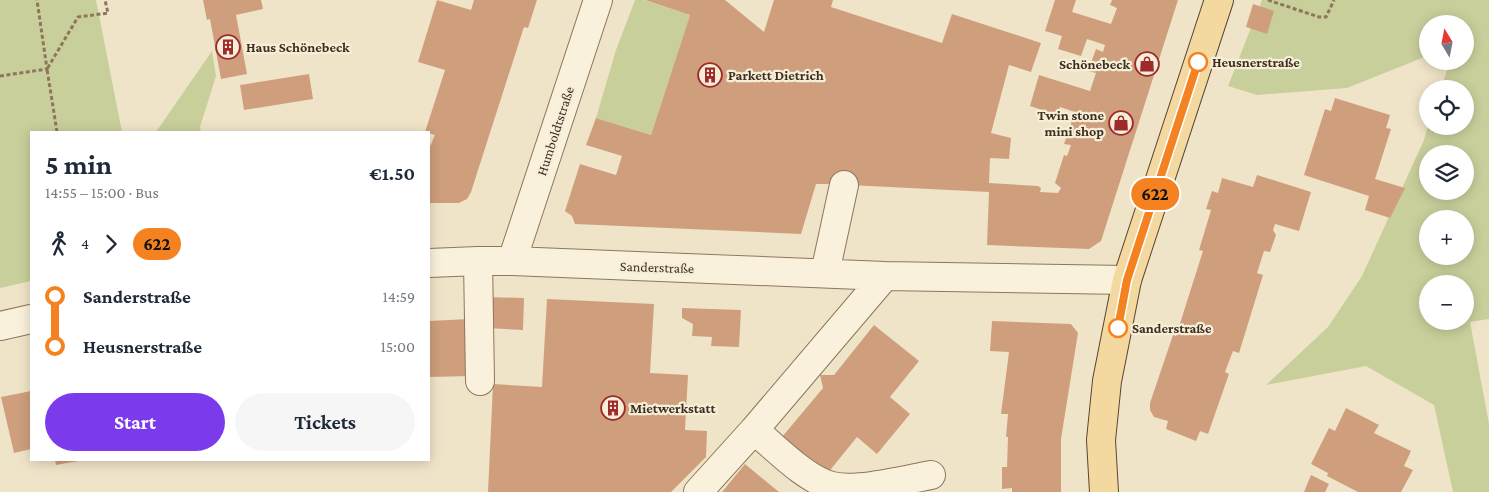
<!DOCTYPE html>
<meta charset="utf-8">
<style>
:root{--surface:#fff;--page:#f6f6f7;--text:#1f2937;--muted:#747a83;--accent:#7c3aed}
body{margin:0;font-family:"Crimson Pro",serif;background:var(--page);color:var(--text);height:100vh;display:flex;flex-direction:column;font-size:19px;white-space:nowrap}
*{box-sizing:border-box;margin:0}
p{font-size:16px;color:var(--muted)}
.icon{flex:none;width:28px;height:28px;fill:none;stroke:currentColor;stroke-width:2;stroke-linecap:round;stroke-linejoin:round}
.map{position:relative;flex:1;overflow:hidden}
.drawer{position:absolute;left:30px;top:131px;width:400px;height:330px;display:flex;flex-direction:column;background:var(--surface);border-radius:0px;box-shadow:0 2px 12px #0003}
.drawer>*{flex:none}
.badge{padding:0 10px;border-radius:16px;font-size:18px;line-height:32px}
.needle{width:32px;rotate:350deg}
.buttons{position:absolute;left:1419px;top:15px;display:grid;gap:10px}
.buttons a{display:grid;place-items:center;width:55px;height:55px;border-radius:50%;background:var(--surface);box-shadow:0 2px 12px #0003;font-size:25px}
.map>.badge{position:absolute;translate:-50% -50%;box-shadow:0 0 0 2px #fff}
.legs{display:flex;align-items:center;gap:8px;height:55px;padding:0 15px;font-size:16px}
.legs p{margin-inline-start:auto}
.headline{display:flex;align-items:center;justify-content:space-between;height:85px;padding:0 15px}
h1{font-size:28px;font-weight:700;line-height:38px}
.primary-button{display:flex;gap:10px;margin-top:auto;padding:10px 15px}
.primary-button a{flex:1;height:58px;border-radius:30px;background:var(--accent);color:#fff;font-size:20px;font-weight:700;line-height:58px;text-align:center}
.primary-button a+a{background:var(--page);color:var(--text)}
ul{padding:0 15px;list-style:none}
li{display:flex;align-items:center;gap:18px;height:50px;font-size:19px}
li i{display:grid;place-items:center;width:8px;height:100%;margin:0 6px;background:currentColor}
li i::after{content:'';width:12px;height:12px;margin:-6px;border:4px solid;border-radius:50%;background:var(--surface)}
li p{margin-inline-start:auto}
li:first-child i{background:linear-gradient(#0000 50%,currentColor 0)}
li:last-child i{background:linear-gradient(currentColor 50%,#0000 0)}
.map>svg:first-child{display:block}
.green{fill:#c9cf9b;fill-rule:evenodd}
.building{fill:#cf9f7d}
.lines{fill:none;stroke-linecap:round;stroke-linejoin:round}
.minor-casing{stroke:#8d765c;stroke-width:30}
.major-casing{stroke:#5b4430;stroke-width:30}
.path{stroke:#8d765c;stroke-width:3;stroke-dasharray:4 2.5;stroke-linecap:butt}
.minor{stroke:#faf1dc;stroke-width:28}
.major{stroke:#f3d9a0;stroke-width:28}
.line-1-casing{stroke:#fff;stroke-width:11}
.line-1{stroke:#f58220;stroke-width:8}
.stop-1-dot{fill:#fff;stroke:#f58220;stroke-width:2.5}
.labels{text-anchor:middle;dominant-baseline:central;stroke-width:4.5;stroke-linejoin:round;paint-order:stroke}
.poi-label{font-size:14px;font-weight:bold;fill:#3d2e20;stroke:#f7eed8;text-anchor:start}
.stop-label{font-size:14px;font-weight:bold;fill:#3d2e20;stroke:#f7eed8;text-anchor:start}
.street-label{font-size:14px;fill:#3d2e20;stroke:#f7eed8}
</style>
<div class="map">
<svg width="1489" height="492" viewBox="0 0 1489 492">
<rect width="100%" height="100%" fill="#f0e4c8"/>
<path class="green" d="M0,0H96L122,132H31V281L0,288Z
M635,0H644L690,15L651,135L596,118L616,50Z
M1262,0H1489V319L1470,322L1489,424V492H1453L1434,405L1366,366L1266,385L1328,327L1362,276L1424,140L1428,126H1465V89H1441L1450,61H1465V24H1428L1427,56L1347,88L1257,95L1228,86ZM1428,154H1465V191H1428ZM1428,219H1465V256H1428ZM1428,284H1465V321H1428Z
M212,51L216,76L200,127L201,132H156Z"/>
<path class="building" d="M203,0H261L263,9L236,15L247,74L221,79L210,19L207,20Z
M437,0L471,10L474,0H537L528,28L524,27L471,192L467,199L459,203H429V149L435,135L425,132L445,70L418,62Z
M645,0H725L764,32L774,0H833L831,7L942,43L952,14L1041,43L1031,72L1009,65L991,133L1011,138L1009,159L990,158L989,183L1038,186L1041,188L1040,192L1058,193L1061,188L1055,183L1064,155L1067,156L1071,145L1064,144L1075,112L1060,107L1057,115L1030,106L1039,75L1090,91L1096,73L1088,71L1096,49L1103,52L1105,45L1087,39L1081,56L1058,49L1062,36L1045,31L1055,0H1076L1072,12L1111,24L1117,8L1110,5L1112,0H1178L1101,241L1089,249L987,245L989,192L830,184H816L801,234L575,224L572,216L565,211L580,164L616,175L622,156L586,145L596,118L651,135L690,15Z
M1253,4L1274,11L1267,34L1246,27Z
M309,74L313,99L244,110L240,85Z
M1335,98L1390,115L1386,128L1391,129L1375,179L1405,188L1390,218L1365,210L1369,196L1304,175L1325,109L1331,111Z
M1257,175L1311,192L1299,231L1275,224L1273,230L1276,235L1270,252L1264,251L1257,273L1263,275L1239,353L1233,351L1225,372L1229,374L1208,434L1200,431L1196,441L1166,429L1168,421L1154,417L1150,410V403L1173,335L1176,336L1203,251L1199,250L1211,210L1206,209L1212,191L1218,193L1222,178L1253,187Z
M485,297L524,298L523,330L486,328Z
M547,299L654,304L650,373L688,375L685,430L707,431L706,457L671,492H488L493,384L542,387Z
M682,308L741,310L739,347L711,346L712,337L692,336L693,324L682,318Z
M469,319L472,376L429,377V321Z
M992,321L1071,324L1078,333L1061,439V492H1012V488L1002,489V467H1007L1008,437H1006L1008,414H1001L1009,352L990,351Z
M874,325L919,361L890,397L910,414L877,454L857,437L827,474L782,437L823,388L820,375H834Z
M31,391V449L14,453L1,397Z
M1346,408L1379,425L1374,433L1411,451L1404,466L1413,470L1401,492H1358L1327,476L1328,473L1311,464L1329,428L1335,431Z
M55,460H78V461L56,465Z
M745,464L779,492H722Z
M1311,475L1329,484L1325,492H1304Z"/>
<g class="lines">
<g class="minor-casing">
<path id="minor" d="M478,261L480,381
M512,261L598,0
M429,263L478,261H512L885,276L1127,280
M825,273L844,185
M0,326L31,319
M754,430C775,447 806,480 832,486C858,492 904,480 931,475
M698,492L754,430L885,276"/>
</g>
<g class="major-casing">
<path id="major" d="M1104,492L1101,440L1107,381L1127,280L1219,0"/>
</g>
<path class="path" d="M1268,0L1319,17H1326L1334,0
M0,76L47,69L37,0
M57,132L47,69L78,17L108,13L105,0"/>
<use href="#minor" class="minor"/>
<use href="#major" class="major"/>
</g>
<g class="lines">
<g class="line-1-casing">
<path id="line-1" d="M1118,328L1127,280L1198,62"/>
</g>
<use href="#line-1" class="line-1"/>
</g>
<defs>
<g id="building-ring" transform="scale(1.25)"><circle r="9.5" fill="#f7eed8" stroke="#9e2a2b" stroke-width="1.5"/><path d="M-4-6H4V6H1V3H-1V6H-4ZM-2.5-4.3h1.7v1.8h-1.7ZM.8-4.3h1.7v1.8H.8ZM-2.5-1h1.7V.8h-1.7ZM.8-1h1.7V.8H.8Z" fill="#9e2a2b"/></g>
<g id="shop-ring" transform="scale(1.25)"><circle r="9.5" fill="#f7eed8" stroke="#9e2a2b" stroke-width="1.5"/><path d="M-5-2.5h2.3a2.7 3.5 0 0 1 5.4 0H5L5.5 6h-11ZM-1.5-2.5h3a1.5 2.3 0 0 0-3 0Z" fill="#9e2a2b"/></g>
</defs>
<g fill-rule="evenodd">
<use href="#building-ring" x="228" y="47"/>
<use href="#shop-ring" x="1147" y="64"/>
<use href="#building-ring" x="710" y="75"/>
<use href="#shop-ring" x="1121" y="123"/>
<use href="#building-ring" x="613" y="408"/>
</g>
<g class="stop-1-dot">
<circle cx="1198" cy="62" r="9"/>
<circle cx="1118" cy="328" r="9"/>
</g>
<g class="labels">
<g class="poi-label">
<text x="246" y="47">Haus Schönebeck</text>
<text x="1130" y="64" text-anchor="end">Schönebeck</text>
<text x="728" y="75">Parkett Dietrich</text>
<text x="1104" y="115" text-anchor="end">Twin stone<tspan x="1104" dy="16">mini shop</tspan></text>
<text x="630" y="408">Mietwerkstatt</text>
</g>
<g class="stop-label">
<text x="1212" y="62">Heusnerstraße</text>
<text x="1132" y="328">Sanderstraße</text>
</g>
<g class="street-label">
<text transform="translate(555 131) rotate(-72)">Humboldtstraße</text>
<text transform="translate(657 267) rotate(2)">Sanderstraße</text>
</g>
</g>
</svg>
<div class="buttons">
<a><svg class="needle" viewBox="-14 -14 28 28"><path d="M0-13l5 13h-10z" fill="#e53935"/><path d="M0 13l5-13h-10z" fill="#747a83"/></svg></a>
<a><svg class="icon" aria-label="locate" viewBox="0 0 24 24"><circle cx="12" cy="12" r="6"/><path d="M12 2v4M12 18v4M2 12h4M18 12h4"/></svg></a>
<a><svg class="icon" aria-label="layers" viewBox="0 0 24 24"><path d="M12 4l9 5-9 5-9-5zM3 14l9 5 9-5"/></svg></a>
<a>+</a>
<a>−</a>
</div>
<b class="badge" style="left:1155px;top:194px;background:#f58220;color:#111">622</b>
<section class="drawer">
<div class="headline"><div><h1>5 min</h1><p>14:55 – 15:00 · Bus</p></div><b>€1.50</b></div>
<div class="legs"><svg class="icon" aria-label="walk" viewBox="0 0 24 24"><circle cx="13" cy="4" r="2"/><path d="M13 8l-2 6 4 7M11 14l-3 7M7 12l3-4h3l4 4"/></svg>4<svg class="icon" aria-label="forward" viewBox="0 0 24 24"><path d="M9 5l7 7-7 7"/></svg><b class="badge" style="background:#f58220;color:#111">622</b></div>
<ul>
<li><i style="color:#f58220"></i><b>Sanderstraße</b><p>14:59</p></li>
<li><i style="color:#f58220"></i><b>Heusnerstraße</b><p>15:00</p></li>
</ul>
<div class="primary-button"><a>Start</a><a>Tickets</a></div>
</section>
</div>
